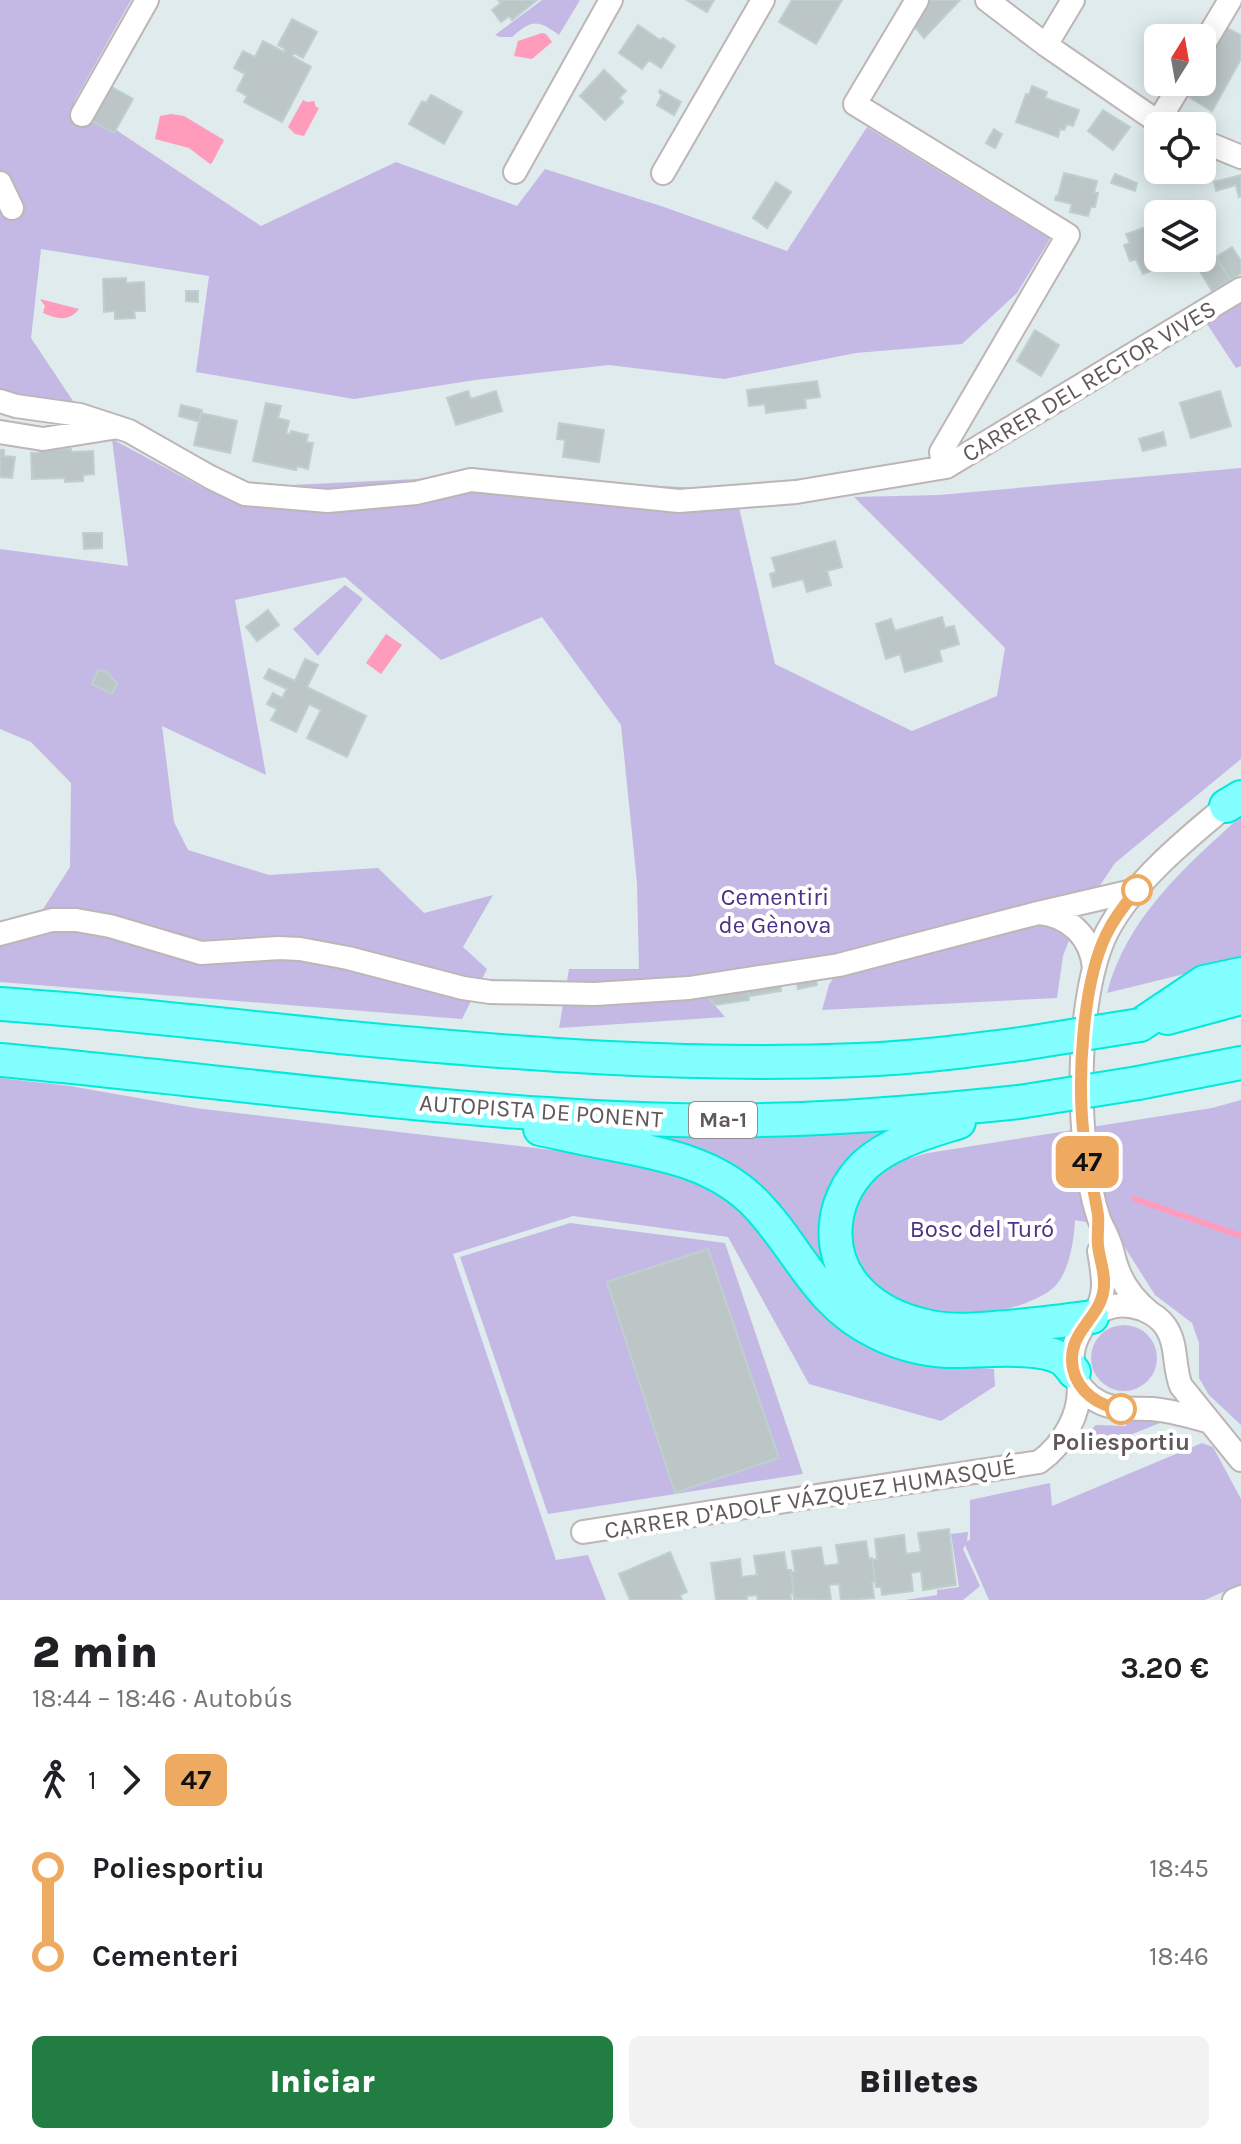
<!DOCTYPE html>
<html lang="es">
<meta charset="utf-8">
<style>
:root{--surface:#fff;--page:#f2f2f2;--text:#202124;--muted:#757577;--accent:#217d41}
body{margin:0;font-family:Karla,sans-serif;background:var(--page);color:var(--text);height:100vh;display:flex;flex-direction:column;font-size:30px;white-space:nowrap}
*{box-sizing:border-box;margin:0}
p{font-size:26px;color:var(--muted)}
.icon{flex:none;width:44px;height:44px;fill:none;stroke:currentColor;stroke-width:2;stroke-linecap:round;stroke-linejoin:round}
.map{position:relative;height:1600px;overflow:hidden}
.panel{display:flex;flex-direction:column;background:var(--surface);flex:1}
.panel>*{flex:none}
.badge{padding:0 16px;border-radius:12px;font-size:28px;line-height:52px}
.needle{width:52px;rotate:11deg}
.controls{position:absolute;left:1144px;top:24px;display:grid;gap:16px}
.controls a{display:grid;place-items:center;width:72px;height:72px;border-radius:12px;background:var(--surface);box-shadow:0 4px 20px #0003;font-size:40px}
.map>.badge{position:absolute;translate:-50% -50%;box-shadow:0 0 0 4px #fff}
.legs{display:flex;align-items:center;gap:12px;height:88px;padding:0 32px;font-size:26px}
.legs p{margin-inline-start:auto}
.headline{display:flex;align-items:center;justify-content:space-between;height:136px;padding:0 32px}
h1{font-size:44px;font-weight:800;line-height:60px}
.button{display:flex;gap:16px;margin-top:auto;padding:16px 32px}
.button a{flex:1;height:92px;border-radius:12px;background:var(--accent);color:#fff;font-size:32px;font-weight:800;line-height:92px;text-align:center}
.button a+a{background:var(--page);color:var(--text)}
ul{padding:0 32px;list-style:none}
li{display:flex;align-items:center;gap:28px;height:88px;font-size:30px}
li i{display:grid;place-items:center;width:12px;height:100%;margin:0 10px;background:currentColor}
li i::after{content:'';width:20px;height:20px;margin:-10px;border:6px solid;border-radius:50%;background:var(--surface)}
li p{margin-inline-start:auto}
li:first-child i{background:linear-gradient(#0000 50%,currentColor 0)}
li:last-child i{background:linear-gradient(currentColor 50%,#0000 0)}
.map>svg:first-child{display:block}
.green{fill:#c4b9e5}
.water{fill:#ff9bbb}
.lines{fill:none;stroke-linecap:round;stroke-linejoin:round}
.stream{stroke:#ff9bbb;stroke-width:6}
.building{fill:#bcc6c6;stroke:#bdd0cf;stroke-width:2}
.minor-casing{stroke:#bdb5b6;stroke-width:26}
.highway-casing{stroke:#00eada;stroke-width:36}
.minor{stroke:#fff;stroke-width:22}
.highway{stroke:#82fffe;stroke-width:32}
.highway-bridge-casing{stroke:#00eada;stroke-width:36;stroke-linecap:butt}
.highway-bridge{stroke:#82fffe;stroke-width:32}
.line-1-casing{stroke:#fff;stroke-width:18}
.line-1{stroke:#eeaa60;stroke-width:12}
.stop-1-dot{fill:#fff;stroke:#eeaa60;stroke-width:4}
.labels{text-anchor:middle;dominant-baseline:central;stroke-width:8;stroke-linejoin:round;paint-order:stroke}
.shield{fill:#fff;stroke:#908a8c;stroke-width:2}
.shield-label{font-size:22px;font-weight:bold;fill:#61585a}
.street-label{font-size:24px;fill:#61585a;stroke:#fff}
.park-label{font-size:24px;fill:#4a3286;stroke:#fff}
.stop-label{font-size:24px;font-weight:bold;fill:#61585a;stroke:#fff}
</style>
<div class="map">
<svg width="1241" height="1600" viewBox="0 0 1241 1600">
<rect width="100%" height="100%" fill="#dfebec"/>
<path class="green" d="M0,0H131L74,102L261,226L396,162L517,206L545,169L664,207L787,251L867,127L1050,239L1017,293L962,344L856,353L724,379L609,365L475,380L354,399L196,372L209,276L41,249L31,338L77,407L0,406Z
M542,0H580L559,35C537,19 532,20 512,37H500L495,35Z
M1241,304V366L1236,368L1207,324Z
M112,439L205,489L479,476L735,490L775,664L912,731L997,696L1005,648L854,497L939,495L1241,468V759L1115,863L1078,918L1063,956L1057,998L822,1010L829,985L845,959L706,995L725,1017L559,1028L569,969H639L637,883L621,725L542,617L441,660L345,577L235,600L266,775L162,726L174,822L188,850L269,875L378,868L424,913L493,895L463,947L487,969L462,1019L0,982V922L38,917L70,867L71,783L31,742L0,729V549L128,566Z
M345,585L363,599L318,656L293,629Z
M1241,816V960L1107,993C1127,917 1185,867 1241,816Z
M0,1078L70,1086L195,1108L561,1151L665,1169L707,1184L937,1365L994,1369L995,1386L941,1421L809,1384L728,1237L573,1216L453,1254L556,1560L588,1555L606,1600H0Z
M1241,1100V1425L1209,1395L1199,1378V1343L1192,1323L1155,1295L1112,1227L1075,1220C1074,1239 1070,1268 1057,1284C1050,1293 1037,1298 1026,1303C973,1324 878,1319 856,1256C849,1238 849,1220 858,1203C875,1168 892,1163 928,1153L1212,1108Z
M905,1131L846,1172L845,1298L787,1220L611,1135L736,1138Z
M570,1223L725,1243L803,1474L548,1514L460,1257Z
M1091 1358a33 33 0 1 1 66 0a33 33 0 1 1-66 0Z
M1127,1421H1153L1160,1423L1110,1443L1080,1451L1075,1450L1077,1445L1096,1425L1126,1426Z
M1202,1443L1213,1447L1241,1499V1584L1205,1600H989L965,1545L963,1549L980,1586L963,1600H905L937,1595V1590L959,1587L951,1534L968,1532L967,1541L970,1540V1500L1050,1483L1052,1506Z"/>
<path class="water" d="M542,33L546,34L552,42L532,59L514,56L518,41Z
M303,100L307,102L314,101L316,107L319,108L304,136L295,134L288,127Z
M171,114L184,116L224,140L212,163L210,164L189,148L155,139L160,116Z
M40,299L79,309C69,322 57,319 43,313L45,306Z
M386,634L402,645L381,674L366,663Z"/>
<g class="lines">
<path class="stream" d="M1135,1199L1241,1236"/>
</g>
<path class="building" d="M498,0H537L512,20L509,16L501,22L492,10L501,3Z
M687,0H714L707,12Z
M792,0H842L816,44L779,22Z
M928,0H960L924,38L914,26L922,15L920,12Z
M292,19L317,32L303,58L294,53L292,56L311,67L282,122L244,102L247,96L237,90L245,74L234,68L243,51L255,57L263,41L284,52L285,49L278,45Z
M638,25L660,40L663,38L675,46L661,68L649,60L642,69L619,53Z
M1225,27L1241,35V59L1212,111L1187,96L1195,82H1202V69Z
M604,70L626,91L619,98L623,102L605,120L580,96Z
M110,86L133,99L114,133L91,120Z
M1032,86L1047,92L1045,98L1079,110L1073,126L1067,124L1064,130L1060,129L1058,137L1016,122L1026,94L1029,95Z
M660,90L681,102L674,115L657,105L662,95L659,92Z
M431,95L462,112L444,144L409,124L422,101L426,103Z
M1103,110L1130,127L1113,150L1088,131Z
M994,129L1002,134L995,148L986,143Z
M1064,173L1097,181L1094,193H1098L1095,207H1091L1088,216L1070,212L1072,204L1055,200L1056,196H1058Z
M1115,174L1137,183L1135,191L1111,183Z
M1241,175V196L1239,197L1236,185L1216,191L1214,182Z
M776,182L791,192L767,228L753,218Z
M1158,223V258H1171L1173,263L1143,274L1136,259L1130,261L1124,245L1130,243L1126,234Z
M1232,247L1241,261V273L1230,280L1216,257Z
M1216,257L1230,280L1212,291L1198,268Z
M126,278V283L144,282L145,311H134L135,318L115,319V311L104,312L103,279Z
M186,291H198V302L186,301Z
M1035,330L1059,345L1041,376L1017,361Z
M817,381L820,397L805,399L806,408L766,413L765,404L749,406L747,390Z
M468,391L471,399L496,391L502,411L456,425L447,398Z
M1220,391L1231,426L1191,438L1180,403Z
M266,403L281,406L278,418L289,421L286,434H290L291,431L308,435L306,442L313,443L308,469L297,466L296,470L253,461Z
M181,405L202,410L200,422L179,416Z
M201,413L237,421L230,453L194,445Z
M559,423L604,430L599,462L563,457L565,440L557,439Z
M1163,432L1166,445L1143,451L1139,439Z
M71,449V452L93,451L94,474L83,475V481L65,482V478L32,479L31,453H39V450Z
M0,450H4V456L15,457L12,478L0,477Z
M83,533H102V548L84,549Z
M835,541L842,567L827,571L831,585L807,592L803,579L773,587L770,574L776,572L772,558Z
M268,610L279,625L257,641L246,627Z
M942,617L945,628L954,626L959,644L939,650L942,661L905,672L900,654L886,659L876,624L891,619L895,631Z
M305,659L318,665L307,687L366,716L347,757L307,738L321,710L309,704L296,732L271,720L277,709L267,704L273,693L282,698L287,689L264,678L269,669L295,681Z
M98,670L107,672L117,684L112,694L92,684Z
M815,976L817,985L798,989L796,979Z
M780,982L781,991L749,996L747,988Z
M747,988L749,1000L715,1005L706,995Z
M708,1249L779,1458L675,1493L607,1282Z
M949,1529L956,1585L923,1590L921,1571L911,1573L913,1591L882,1595L881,1587H876L872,1560L877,1559L875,1539L904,1535L906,1554L921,1552L918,1533Z
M866,1541L869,1559L872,1558L875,1582H872L874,1598L841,1600L839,1584L829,1585L831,1600L794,1599L791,1572H795L792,1551L821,1547L824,1566L839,1564L836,1545Z
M670,1552L687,1592L680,1595L682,1600H630L619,1574Z
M784,1552L787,1570H791L794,1593L790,1594L791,1600H758L757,1595L747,1596V1600H716L711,1563L740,1559L742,1577L757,1575L754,1556Z"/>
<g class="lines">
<g class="minor-casing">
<path id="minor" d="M917,0L855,104L1068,235L941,452L942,459L946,467
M987,0L1046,45L1158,122L1168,126
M1046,45L1073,0
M1202,47L1230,0
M82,115L147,0
M1158,122L1182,82
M1202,141L1241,157
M515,172L611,0
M663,173L763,0
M0,183L12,208
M0,401L16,406L80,415L129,431L210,477L245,494L328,501L416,493L471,480L679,501L796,492L946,467L1241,289
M0,432L43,439L112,428
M1039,913C1070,916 1091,937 1094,968
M0,934L52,920H76L110,926L201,953L279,948L300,949L348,958L463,988L490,992L595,994L689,988L839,965L1038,913L1137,890
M1150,1313C1137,1302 1124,1287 1118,1270C1114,1261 1113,1250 1109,1241C1106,1234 1102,1226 1099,1219C1075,1149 1074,998 1107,932C1134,880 1192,834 1237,797
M1092,1317C1108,1296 1103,1275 1099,1251
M1207,1421C1190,1416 1172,1411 1153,1409C1135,1408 1116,1411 1099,1402C1044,1373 1083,1287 1142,1309C1152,1313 1160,1318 1166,1327C1178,1346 1173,1366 1181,1386L1241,1460
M583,1532L1039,1462C1063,1445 1083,1412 1078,1381
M1234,1600L1241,1597"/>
</g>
<g class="highway-casing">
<path id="highway" d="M1226,806L1241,797
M0,1004C117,1012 233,1026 350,1038C518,1054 689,1067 858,1060C913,1058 967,1051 1021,1044
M1167,1018L1241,998
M1140,1025L1204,982L1241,974
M0,1060C225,1081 449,1114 675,1120C790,1123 904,1114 1019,1102
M1138,1083L1241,1063
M959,1122C928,1132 890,1142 865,1165C828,1201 824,1259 863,1295C879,1310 901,1320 922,1325C950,1333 979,1329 1007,1327C1036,1324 1064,1321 1092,1317
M540,1129C564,1134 588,1140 612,1144C663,1154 713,1163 752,1200C797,1244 815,1303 876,1332C897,1343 924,1350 947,1351C975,1352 1039,1344 1062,1359C1067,1362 1070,1367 1074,1372"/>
</g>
<use href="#minor" class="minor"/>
<use href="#highway" class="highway"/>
<g class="highway-bridge-casing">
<path id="highway-bridge" d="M1021,1044L1140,1025
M1019,1102L1138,1083"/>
</g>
<use href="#highway-bridge" class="highway-bridge"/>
</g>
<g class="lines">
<g class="line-1-casing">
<path id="line-1" d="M1121,1409C1099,1406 1078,1392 1073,1369C1065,1329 1106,1318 1104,1281C1104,1269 1099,1257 1098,1245C1097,1235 1099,1225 1098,1215C1094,1189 1087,1164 1084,1138C1077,1082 1082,985 1106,935C1114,918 1125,904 1137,890"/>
</g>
<use href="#line-1" class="line-1"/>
</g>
<g class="stop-1-dot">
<circle cx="1137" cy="890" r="14"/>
<circle cx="1121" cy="1409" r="14"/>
</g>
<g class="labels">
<rect class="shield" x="689" y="1102" width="68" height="36" rx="6"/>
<g class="shield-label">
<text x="723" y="1120">Ma-1</text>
</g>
<g class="street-label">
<text transform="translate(1089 381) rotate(-31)">CARRER DEL RECTOR VIVES</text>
<text transform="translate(541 1111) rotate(4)">AUTOPISTA DE PONENT</text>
<text transform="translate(810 1498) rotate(-9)">CARRER D'ADOLF VÁZQUEZ HUMASQUÉ</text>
</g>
<g class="park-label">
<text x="775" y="897">Cementiri<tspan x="775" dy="28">de Gènova</tspan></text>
<text x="982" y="1229">Bosc del Turó</text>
</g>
<g class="stop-label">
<text x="1121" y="1442">Poliesportiu</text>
</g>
</g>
</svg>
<div class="controls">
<a><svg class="needle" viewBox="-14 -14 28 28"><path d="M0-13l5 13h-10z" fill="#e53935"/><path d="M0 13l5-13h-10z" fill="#757577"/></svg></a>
<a><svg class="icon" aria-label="locate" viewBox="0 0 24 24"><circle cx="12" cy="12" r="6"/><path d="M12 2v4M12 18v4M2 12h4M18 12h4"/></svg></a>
<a><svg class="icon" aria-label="layers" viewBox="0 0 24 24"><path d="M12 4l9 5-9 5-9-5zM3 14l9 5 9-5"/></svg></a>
</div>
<b class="badge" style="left:1087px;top:1162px;background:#eeaa60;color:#111">47</b>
</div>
<section class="panel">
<div class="headline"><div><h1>2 min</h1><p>18:44 – 18:46 · Autobús</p></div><b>3.20 €</b></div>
<div class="legs"><svg class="icon" aria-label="walk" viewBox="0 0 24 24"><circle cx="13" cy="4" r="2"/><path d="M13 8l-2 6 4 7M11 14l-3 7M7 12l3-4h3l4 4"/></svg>1<svg class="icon" aria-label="forward" viewBox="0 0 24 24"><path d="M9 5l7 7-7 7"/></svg><b class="badge" style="background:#eeaa60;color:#111">47</b></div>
<ul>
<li><i style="color:#eeaa60"></i><b>Poliesportiu</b><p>18:45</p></li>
<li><i style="color:#eeaa60"></i><b>Cementeri</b><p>18:46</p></li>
</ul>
<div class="button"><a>Iniciar</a><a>Billetes</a></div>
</section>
